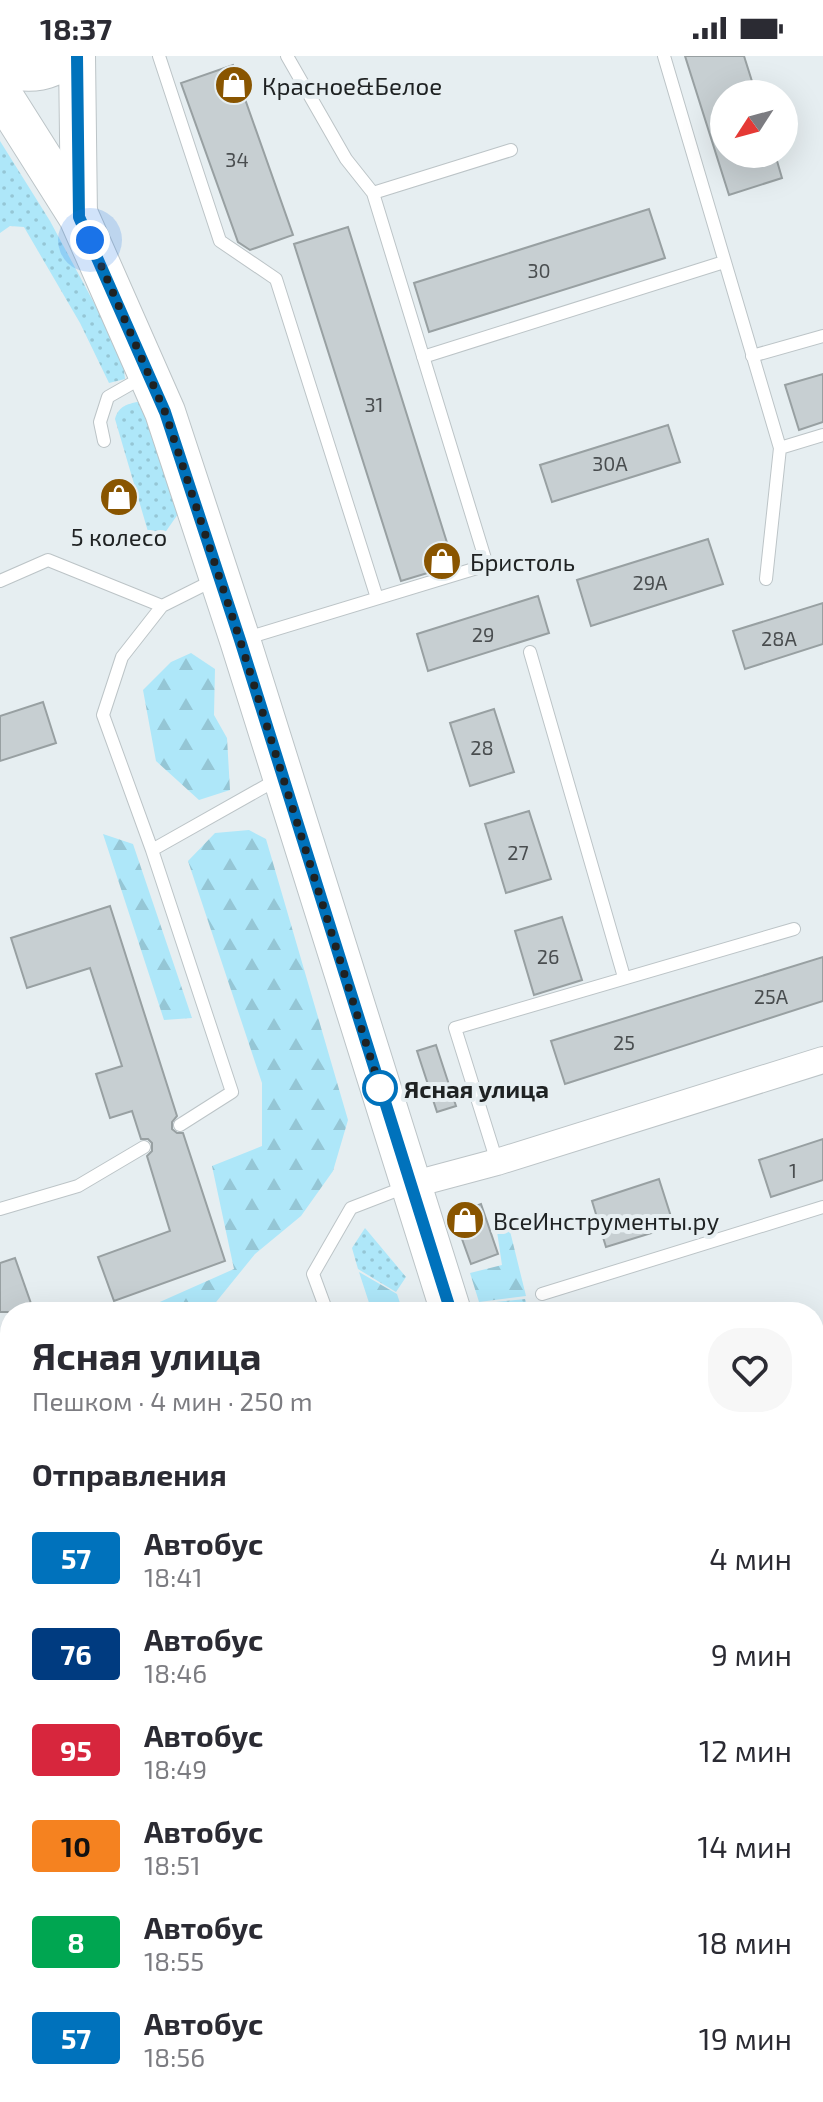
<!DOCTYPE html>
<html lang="ru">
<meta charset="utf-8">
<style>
:root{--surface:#fff;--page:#f7f7f7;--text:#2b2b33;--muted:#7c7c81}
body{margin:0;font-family:"Exo 2",sans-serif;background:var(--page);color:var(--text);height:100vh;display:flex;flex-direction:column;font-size:30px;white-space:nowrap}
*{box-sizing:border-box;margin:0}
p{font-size:26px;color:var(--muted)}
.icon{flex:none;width:44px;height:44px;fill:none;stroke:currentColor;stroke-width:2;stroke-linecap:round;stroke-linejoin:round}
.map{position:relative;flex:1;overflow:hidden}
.side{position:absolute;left:0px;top:1246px;width:824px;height:800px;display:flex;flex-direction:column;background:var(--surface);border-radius:32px 32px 0 0;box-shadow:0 8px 32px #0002}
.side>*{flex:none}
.badge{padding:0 16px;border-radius:6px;font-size:28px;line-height:52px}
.needle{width:52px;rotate:234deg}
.tools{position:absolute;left:710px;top:24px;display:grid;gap:16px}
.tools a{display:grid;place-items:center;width:88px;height:88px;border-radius:50%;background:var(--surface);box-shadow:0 8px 32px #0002;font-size:40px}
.you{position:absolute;width:40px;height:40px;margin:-20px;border:6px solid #fff;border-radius:50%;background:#1a73e8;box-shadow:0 0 0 12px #1a73e833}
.map>.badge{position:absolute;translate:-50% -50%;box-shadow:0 0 0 4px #fff}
h2{padding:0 32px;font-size:30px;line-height:72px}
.round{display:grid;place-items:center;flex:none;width:84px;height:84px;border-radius:32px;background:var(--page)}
.head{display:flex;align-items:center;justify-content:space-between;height:136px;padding:0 32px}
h1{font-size:38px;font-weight:700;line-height:60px}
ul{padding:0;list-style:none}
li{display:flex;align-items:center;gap:24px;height:96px;padding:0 32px}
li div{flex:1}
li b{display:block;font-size:30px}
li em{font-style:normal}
li .badge{min-width:88px;font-weight:700;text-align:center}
.status{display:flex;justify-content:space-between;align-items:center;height:56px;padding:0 40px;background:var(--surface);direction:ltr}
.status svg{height:22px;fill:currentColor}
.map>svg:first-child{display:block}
.grass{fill:url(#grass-dots)}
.forest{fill:url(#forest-firs)}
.cemetery{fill:url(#cemetery-stones)}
.garden{fill:#aee7f9}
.building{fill:#c7cfd2;stroke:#98a0a2;stroke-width:2}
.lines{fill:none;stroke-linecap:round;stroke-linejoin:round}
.lane-casing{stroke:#bcc4c7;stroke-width:14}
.street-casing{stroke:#bcc4c7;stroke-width:28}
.secondary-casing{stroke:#bcc4c7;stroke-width:38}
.primary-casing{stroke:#bcc4c7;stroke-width:42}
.lane{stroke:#fff;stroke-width:12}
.street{stroke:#fff;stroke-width:26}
.secondary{stroke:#fff;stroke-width:36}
.primary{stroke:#fff;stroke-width:40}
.line-casing{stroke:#fff;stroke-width:18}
.line{stroke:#0072bc;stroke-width:12}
.walk{stroke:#1f2223;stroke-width:8;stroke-dasharray:0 14.4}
.stop-dot{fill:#fff;stroke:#0072bc;stroke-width:4}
.labels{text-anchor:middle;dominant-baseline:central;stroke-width:8;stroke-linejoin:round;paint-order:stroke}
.number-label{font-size:20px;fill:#494d4f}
.poi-label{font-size:24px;fill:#1f2223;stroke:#e6eef1;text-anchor:start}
.stop-label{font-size:24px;font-weight:bold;fill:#1f2223;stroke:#e6eef1;text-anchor:start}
</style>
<div class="status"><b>18:37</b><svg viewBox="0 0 49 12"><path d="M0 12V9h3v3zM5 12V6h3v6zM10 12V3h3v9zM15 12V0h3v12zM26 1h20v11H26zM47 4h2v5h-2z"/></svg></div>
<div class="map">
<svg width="823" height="2046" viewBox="0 0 823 2046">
<defs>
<pattern id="grass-dots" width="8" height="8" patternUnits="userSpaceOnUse" patternTransform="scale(2)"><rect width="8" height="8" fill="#aee7f9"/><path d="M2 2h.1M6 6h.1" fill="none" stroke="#95c6d5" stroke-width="1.8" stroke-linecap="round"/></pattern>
<pattern id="forest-firs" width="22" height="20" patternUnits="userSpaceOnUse" patternTransform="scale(2)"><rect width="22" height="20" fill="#aee7f9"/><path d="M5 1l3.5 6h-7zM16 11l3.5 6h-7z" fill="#95c6d5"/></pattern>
<pattern id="cemetery-stones" width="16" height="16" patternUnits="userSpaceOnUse" patternTransform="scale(2)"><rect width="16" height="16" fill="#aee7f9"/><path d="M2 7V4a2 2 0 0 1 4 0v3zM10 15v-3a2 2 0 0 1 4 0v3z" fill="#95c6d5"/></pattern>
</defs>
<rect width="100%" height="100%" fill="#e6eef1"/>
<path class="grass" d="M0,85L50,165L122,299L125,323L109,327L80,267L24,171L10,170L0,177Z
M142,345L178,458L162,481L149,479L115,363C119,349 128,348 142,345Z
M365,1172L406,1221L396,1236L358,1213L352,1192Z
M525,1243L529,1256H479L477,1248Z"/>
<path class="forest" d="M191,597L215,613L214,659L227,682L230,734L199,744L156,705L143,634L171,606Z
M249,774L266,783L348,1064L333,1115L301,1160L255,1198L208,1256H146L144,1253L234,1213L212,1110L262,1090V1027L188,805L215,777Z
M103,778L133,788L192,962L164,964Z
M496,1169L509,1171L526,1240L479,1246L470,1217L502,1209Z
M359,1216L397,1238L403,1256H372Z"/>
<path class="cemetery" d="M10,1337V2036H338V2046H0V1340Z"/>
<path class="garden" d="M568,2036H627L629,2046H540Z"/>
<path class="building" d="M685,0H744L756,38H724V98H775L782,122L729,139Z
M233,9L293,179L250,194L238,186L181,27Z
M649,153L665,202L429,276L414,227Z
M348,171L454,509L401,525L294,188Z
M823,318V366L799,374L785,329Z
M668,369L680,406L552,446L540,409Z
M708,483L723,528L591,570L577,524Z
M538,540L549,577L428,615L417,578Z
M823,547V588L745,613L733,575Z
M43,646L56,687L0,705V660Z
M494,653L514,716L470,730L450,667Z
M529,755L551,823L506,837L485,768Z
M110,850L177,1060L172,1066V1073L177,1077H183L225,1205L114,1245L98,1201L170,1175L147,1100L152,1095V1087L148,1083H141L132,1055L110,1062L96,1018L122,1010L90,912L27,932L11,882Z
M562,861L582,924L534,939L515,875Z
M823,901V945L565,1028L551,985Z
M436,989L456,1050L437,1056L417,995Z
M823,1083V1124L771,1141L759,1104Z
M659,1123L674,1170L606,1191L592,1145Z
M481,1148L498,1198L471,1208L453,1158Z
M15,1202L34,1256H0V1207Z"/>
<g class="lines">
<g class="lane-casing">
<path id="lane" d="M159,0L220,185L276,223L377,542
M287,0L346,103L373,137
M664,0L780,392L766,523
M752,300L823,280
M423,301L724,206
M104,385L100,366L108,341L143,321
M780,392L823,379
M0,525L48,504L162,550
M247,582L487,509L373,137L511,94
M530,596L624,921
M152,794L278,723
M180,1069L232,1036L152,794L103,659L122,601L162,550L214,524
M497,1106L455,972L794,873
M0,1153L78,1130L144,1091
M542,1238L823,1151
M327,1256L313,1218L351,1152L408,1130
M509,2036L512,2046
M418,2046L422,2036"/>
</g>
<g class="street-casing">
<path id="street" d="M411,1129L497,1106L823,1004"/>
</g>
<g class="secondary-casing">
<path id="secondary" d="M77,0L79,161
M0,12C33,22 48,16 77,0"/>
</g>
<g class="primary-casing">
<path id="primary" d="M0,36L79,161L165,356L240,584L451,1256
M700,2036L703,2046"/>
</g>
<use href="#lane" class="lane"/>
<use href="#street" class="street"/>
<use href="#secondary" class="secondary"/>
<use href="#primary" class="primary"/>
</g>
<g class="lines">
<g class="line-casing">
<path id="line" d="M77,0L79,161L165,356L240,584L451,1256"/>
</g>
<use href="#line" class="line"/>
<path class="walk" d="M90,184L165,356L240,584L380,1032"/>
</g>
<defs>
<g id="shop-disc" transform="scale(2)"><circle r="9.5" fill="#895500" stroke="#e6eef1"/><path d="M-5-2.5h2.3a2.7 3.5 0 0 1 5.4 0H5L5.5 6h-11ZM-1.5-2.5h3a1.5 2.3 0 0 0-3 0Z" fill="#fff"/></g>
</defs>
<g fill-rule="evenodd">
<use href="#shop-disc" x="234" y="29"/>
<use href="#shop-disc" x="119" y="441"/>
<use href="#shop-disc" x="442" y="505"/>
<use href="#shop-disc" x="465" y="1164"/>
</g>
<circle class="stop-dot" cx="380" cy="1032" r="16"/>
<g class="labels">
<g class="number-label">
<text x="237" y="103">34</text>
<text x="539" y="214">30</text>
<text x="374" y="348">31</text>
<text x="610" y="407">30А</text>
<text x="650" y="526">29А</text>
<text x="483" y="578">29</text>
<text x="779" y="582">28А</text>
<text x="482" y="691">28</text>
<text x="518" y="796">27</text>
<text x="548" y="900">26</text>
<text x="771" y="940">25А</text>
<text x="624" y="986">25</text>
<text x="793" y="1114">1</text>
</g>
<g class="poi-label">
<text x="262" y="29">Красное&amp;Белое</text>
<text x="119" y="480" text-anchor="middle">5 колесо</text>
<text x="470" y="505">Бристоль</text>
<text x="493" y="1164">ВсеИнструменты.ру</text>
</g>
<g class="stop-label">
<text x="404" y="1032">Ясная улица</text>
</g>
</g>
</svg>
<div class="tools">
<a><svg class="needle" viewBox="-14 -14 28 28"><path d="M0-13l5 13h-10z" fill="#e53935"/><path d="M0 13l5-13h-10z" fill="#7c7c81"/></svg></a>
</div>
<div class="you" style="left:90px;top:184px"></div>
<section class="side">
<div class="head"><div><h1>Ясная улица</h1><p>Пешком · 4 мин · 250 m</p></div><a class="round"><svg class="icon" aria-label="heart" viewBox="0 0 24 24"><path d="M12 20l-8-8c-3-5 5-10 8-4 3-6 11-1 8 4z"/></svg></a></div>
<h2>Отправления</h2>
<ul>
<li><span class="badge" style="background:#0072bc;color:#fff">57</span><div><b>Автобус</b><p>18:41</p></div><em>4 мин</em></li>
<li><span class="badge" style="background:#003b80;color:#fff">76</span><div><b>Автобус</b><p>18:46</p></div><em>9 мин</em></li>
<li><span class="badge" style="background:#d7263d;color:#fff">95</span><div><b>Автобус</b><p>18:49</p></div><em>12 мин</em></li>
<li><span class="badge" style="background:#f58220;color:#111">10</span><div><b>Автобус</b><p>18:51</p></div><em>14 мин</em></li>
<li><span class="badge" style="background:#00a651;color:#fff">8</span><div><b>Автобус</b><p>18:55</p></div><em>18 мин</em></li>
<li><span class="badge" style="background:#0072bc;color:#fff">57</span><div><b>Автобус</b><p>18:56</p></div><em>19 мин</em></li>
</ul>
</section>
</div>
